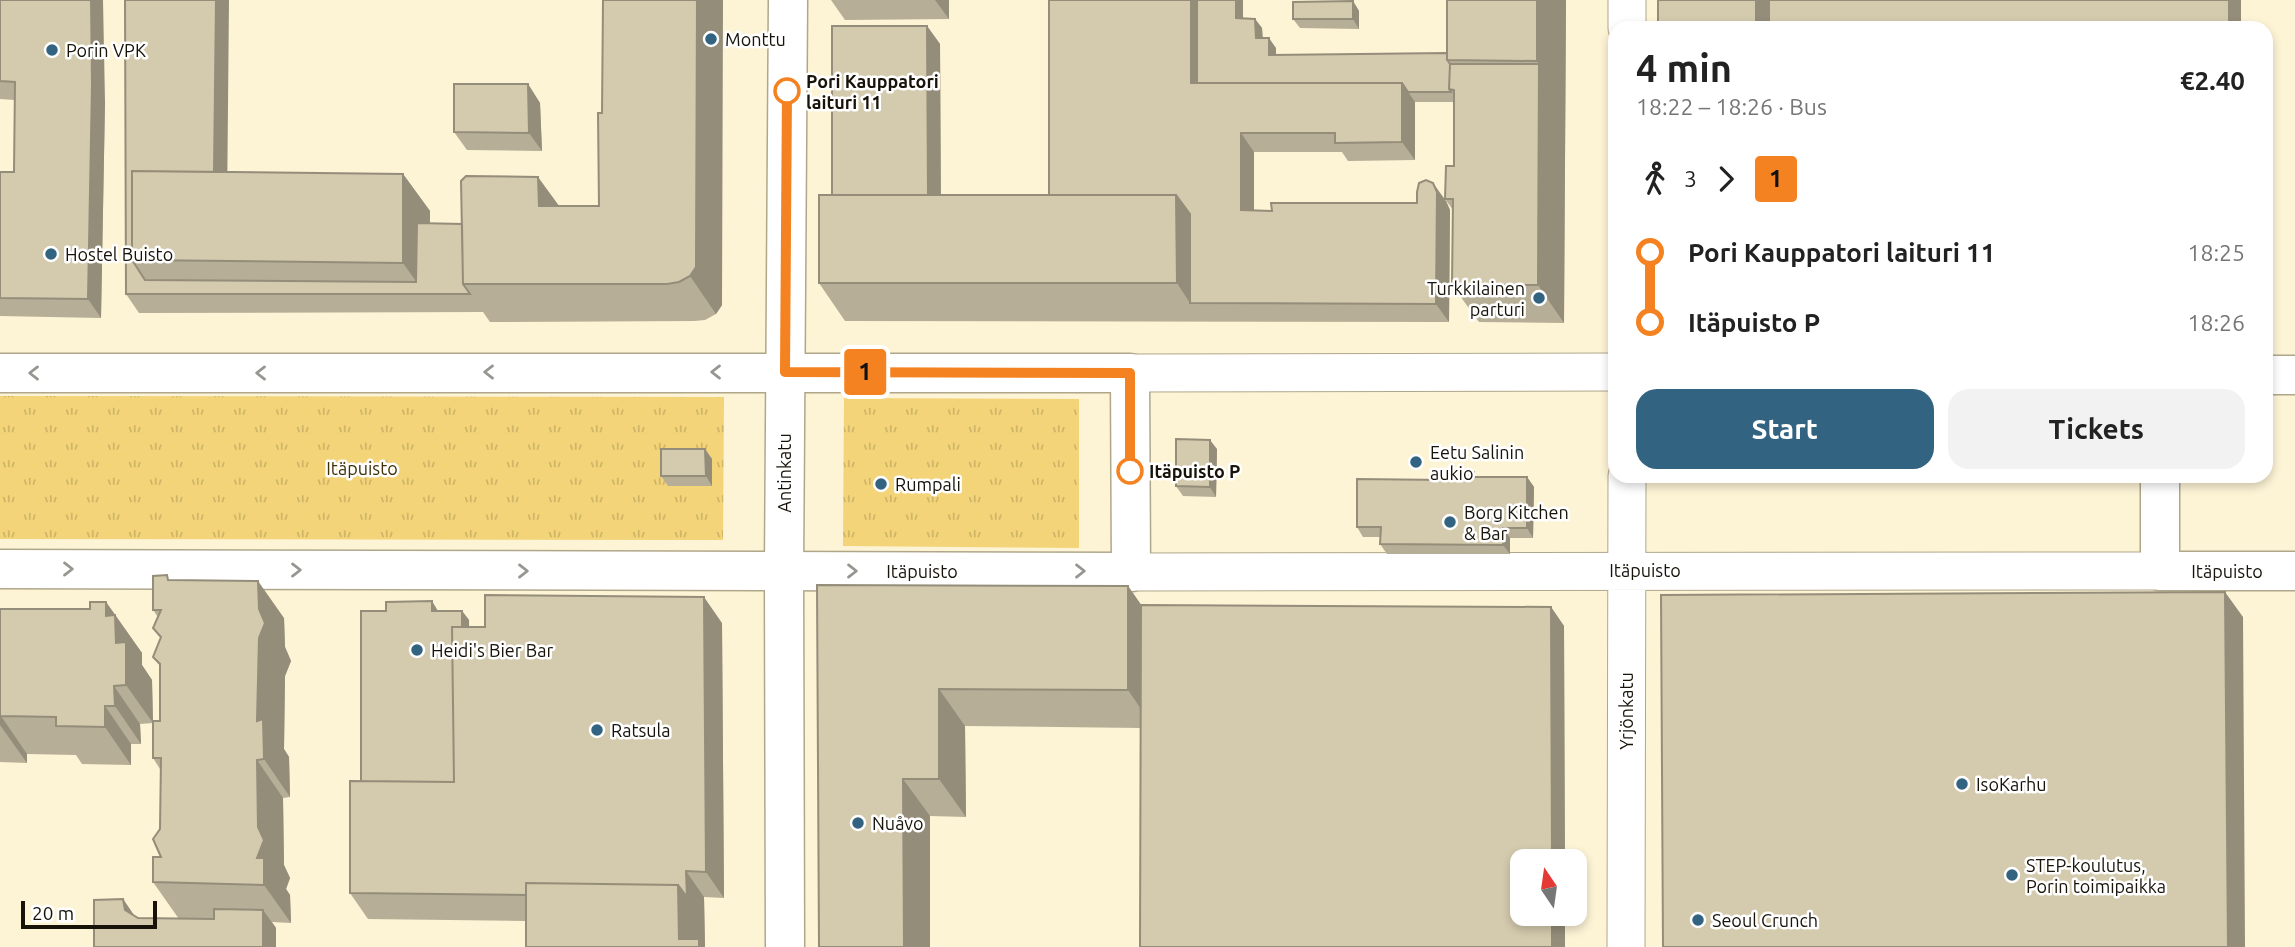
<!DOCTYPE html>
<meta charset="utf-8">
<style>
:root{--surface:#fff;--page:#f2f2f2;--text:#222;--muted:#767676;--accent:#326481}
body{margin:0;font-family:Ubuntu,sans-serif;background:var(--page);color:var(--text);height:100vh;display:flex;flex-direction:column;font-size:26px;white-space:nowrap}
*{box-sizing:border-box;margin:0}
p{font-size:23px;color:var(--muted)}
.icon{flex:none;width:38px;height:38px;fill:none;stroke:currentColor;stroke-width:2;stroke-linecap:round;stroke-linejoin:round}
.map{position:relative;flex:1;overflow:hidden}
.panel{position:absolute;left:1608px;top:21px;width:665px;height:462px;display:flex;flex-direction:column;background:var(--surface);border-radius:21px;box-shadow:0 4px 10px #0003}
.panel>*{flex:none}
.badge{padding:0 14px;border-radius:5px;font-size:24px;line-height:46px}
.needle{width:46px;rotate:347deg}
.fabs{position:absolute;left:1510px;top:849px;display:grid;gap:14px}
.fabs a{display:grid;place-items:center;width:77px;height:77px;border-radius:14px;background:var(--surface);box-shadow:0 4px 10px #0003;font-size:35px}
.scale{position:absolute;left:21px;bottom:18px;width:136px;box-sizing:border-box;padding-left:7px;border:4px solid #171309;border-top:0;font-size:19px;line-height:24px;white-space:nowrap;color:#171309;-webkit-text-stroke:5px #fff;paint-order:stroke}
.map>.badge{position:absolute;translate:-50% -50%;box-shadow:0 0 0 4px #fff}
.legs{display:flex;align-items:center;gap:10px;height:77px;padding:0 28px;font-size:23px}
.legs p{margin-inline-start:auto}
.overview{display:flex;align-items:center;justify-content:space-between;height:119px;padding:0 28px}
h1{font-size:38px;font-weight:700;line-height:52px}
.button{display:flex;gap:14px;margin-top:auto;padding:14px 28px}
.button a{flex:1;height:80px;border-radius:21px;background:var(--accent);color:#fff;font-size:28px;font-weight:700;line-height:80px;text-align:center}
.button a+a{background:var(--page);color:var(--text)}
ul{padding:0 28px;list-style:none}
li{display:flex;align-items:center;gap:24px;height:70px;font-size:26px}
li i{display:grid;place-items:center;width:10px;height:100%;margin:0 9px;background:currentColor}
li i::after{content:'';width:18px;height:18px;margin:-9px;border:5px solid;border-radius:50%;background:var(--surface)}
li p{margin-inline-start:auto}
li:first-child i{background:linear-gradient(#0000 50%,currentColor 0)}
li:last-child i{background:linear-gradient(currentColor 50%,#0000 0)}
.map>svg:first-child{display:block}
.park{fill:url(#park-tufts)}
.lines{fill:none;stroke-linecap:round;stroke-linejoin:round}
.pedestrian-casing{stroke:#b0a78b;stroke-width:39}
.minor-casing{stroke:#b0a78b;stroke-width:41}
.tertiary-casing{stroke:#b0a78b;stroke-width:41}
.pedestrian{stroke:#fff;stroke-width:37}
.minor{stroke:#fff;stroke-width:38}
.tertiary{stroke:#fff;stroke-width:38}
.wall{fill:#b6ae96}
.shaded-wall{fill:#948d7a}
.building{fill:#d4caae;stroke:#948d7a;stroke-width:2}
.oneway{stroke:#979590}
.line-1-casing{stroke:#fff;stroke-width:16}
.line-1{stroke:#f58220;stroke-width:10}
.poi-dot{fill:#326481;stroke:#fff;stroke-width:2.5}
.stop-1-dot{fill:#fff;stroke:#f58220;stroke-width:3.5}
.labels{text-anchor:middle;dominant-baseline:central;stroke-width:5;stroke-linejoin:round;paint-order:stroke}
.poi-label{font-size:18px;fill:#171309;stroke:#fff;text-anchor:start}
.stop-label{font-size:18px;font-weight:bold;fill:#171309;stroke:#fff;text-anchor:start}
.park-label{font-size:18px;fill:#3e3108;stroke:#fff}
.street-label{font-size:18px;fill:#171309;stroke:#fff}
</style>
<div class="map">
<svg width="2295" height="947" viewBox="0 0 2295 947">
<defs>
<pattern id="park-tufts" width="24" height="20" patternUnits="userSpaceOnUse" patternTransform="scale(1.75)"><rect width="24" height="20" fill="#f3d479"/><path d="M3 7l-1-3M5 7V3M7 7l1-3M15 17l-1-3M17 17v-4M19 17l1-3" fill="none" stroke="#d0b567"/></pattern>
</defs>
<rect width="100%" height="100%" fill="#fdf3d5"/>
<path class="park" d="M0,396L724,397L723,540L0,539Z
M844,398L1079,399V548L843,546Z"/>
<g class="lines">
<g class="pedestrian-casing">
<path id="pedestrian" d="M1627,28V0
M1130,373L1615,372
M1131,572L2160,571
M1626,947L1627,476"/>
</g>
<g class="minor-casing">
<path id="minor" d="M2266,375H2295
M2160,476V571H2295
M785,947L784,571L788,0"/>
</g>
<g class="tertiary-casing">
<path id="tertiary" d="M0,373H1130L1131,572L0,569"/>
</g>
<use href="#pedestrian" class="pedestrian"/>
<use href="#minor" class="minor"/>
<use href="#tertiary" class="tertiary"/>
</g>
<path class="wall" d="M0,0L105,102L101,318L0,316V172H14L15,100L0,99Z
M125,0L227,172L403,174L430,211V223L462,224L559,206H599L598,113L722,305L716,314L705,320L694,321L490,322L483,312L139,313L126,294Z
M831,0H949V19L845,20Z
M1243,0V19H1255L1262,28L1263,38L1276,48V55L1447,53V0H1566L1564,323L1479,322L1452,285L1453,210L1445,199L1454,166V102H1415V160L1348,161L1342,152H1254V210L1272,211L1446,201L1450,210L1449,322L845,321L819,283L832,195L927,26L940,44L941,195H1049Z
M1353,1L1359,11V29L1300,28L1293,19Z
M528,84L540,103L542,151L467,150L454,132Z
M705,449L712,459V486H668L661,476Z
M1217,449L1216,497L1183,496L1176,486Z
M1477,477H1527L1534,487L1533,538H1510V554H1387L1380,544V537H1363L1357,527L1444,480Z
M171,580L284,618L285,647L291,661L285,676L284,749L289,757L290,797L283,798L284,865L290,878L286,889L290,895L291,923L272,922L276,928V947H94L123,899L135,917L138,918L179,919L153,882L161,857L160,769L153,758L160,721V666L153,657L161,639L153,628L158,617L153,610Z
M817,585L1128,586L1141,605L1551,607L1564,626L1565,947H1140L1141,728L965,726L966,817L930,816V947H819Z
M106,602L142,653V665L152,680L153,723L140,724L141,744H131V765L82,764L76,755L27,754V763L0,762V609H90Z
M438,611H462L469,620V627L722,623L724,898L704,897L705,947H526V921L368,919L350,893L361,781Z"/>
<path class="shaded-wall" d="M91,0H103L105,102L101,318L88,299Z
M216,0H229L227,210L214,191Z
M697,0H723L722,305L716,314L690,276Z
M935,0H949V19Z
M1191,0H1205L1204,92L1191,83Z
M1236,0H1243V28L1236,18Z
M1537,0H1566L1564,323L1538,285L1539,64L1537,61Z
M1756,0H1782V28H1756Z
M2229,0H2241V28H2229Z
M1353,1L1359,11V29L1353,19Z
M1255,19L1262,28L1263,48L1256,38Z
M927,26L940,44L941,233L928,215Z
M1269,38L1276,48V64L1269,55Z
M1402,83L1415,102V160L1402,142Z
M528,84L540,103L542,151L529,133Z
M1241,133L1254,152V228L1241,210Z
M403,174L430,211L429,294H425L403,263Z
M538,177L565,214L539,206Z
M1433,183L1446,201L1450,210L1449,322L1436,304Z
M1176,195L1203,233L1190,303L1177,283Z
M1210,440L1217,449L1216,497L1210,487Z
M705,449L712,459V486L706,476Z
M1527,477L1534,487L1533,538L1527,528Z
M1503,528L1510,538V554L1503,545Z
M258,581L284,618L285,647L291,661L285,676L284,749L289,757L290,797L264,759L257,721L259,609Z
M1128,586L1154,623V728L1128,690Z
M2225,592L2243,617L2245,947H2228Z
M704,597L722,623L724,898L706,872Z
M432,601L438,611H432Z
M106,602L142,653V665L152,680L153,723L126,685L106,616Z
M1551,607L1564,626L1565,861H1552Z
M462,611L469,620L472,808Z
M114,686L140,724L141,744L115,706Z
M939,689L965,726L966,817L939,779Z
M105,706L131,744V765L105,727Z
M1,716L27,754V763L0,725Z
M257,760L283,798L284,865L290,878L286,889L290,895L291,923L264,885L257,858L258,827Z
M903,779L930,816V947H904Z
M686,871L704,897L705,947H684L679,939L678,885Z
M123,899L136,918L125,910Z
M263,910L276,928V947H263Z
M1552,914H1565V947H1552Z"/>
<path class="building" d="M0,0H91L92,84L88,299L0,298V172H14L15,82L0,81Z
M125,0H216L214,172L132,171V260L145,280L416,282L417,223L462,224L463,284L470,294H126Z
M603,0H697L696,267L690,276L679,282L667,284H463L461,181L466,176L538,177L539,206H599L598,113H602Z
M1049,0H1191V83H1402V142L1335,143V133H1241V210L1272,211L1271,203H1417V192L1419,183L1426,180L1433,183L1437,192L1436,304L1190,303V214L1176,195H1049Z
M1197,0H1236V18L1255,19L1256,38H1269V55L1447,53V60L1450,64L1449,89L1451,92H1408L1402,83H1197Z
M1447,0H1537V61L1447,60Z
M1658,0H1756V28H1658Z
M1769,0H2229V28H1769Z
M1353,1V19H1293V2Z
M832,26H927L928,195H832Z
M1450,64H1539L1538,285H1452L1453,199H1445L1446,166H1454V90L1449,89Z
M454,84H528L529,133L454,132Z
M132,171L403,174V263L132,260Z
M819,195H1176L1177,283H819Z
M1176,439L1210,440V487L1176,486Z
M661,449H705L706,476H661Z
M1445,471L1474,472V477H1527V528H1503V545L1380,544L1381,527H1357V479L1444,480Z
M167,575L168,580L258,581L259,609L265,623L259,638L257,721L263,719L264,759L257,760L258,827L264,840L257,858H264V885L153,882V857H161L153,839L160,829L161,758H153V721H160V664L153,657L161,637L153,628L161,610H153V576Z
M817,585L1128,586V690L939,689V779H903L904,947H819Z
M2225,592L2228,947H1663L1661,595Z
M485,595L704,597L706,872L686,871L687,897L678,885L526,883V895L350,893V781L454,782L452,627H485Z
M432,601V611H462V627H452L454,782L361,781V611H386V602Z
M90,602H106V616L115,615L116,643L126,642V685L114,686L115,706H105V727L56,726V717L1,716L0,725V609H90Z
M1141,605L1551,607L1552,861H1522V914H1552V947H1140Z
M526,883L678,885L679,939H699V947H526Z
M123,899L125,910L138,918L214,919V909L263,910V947H94V900Z"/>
<defs><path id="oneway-chevron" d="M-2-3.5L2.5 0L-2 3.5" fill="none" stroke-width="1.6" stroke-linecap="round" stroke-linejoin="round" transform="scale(1.75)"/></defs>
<g class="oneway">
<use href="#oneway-chevron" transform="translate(489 372) rotate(180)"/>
<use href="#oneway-chevron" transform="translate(716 372) rotate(180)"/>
<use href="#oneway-chevron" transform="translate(34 373) rotate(180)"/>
<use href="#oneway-chevron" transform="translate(261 373) rotate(180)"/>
<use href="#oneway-chevron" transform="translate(68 569)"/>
<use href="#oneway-chevron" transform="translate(296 570)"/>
<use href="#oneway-chevron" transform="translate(523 571)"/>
<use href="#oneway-chevron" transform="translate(852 571)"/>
<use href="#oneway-chevron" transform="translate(1080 571)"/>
</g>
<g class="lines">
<g class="line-1-casing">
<path id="line-1" d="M787,91L785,372L1130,373V471"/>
</g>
<use href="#line-1" class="line-1"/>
</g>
<g class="poi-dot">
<circle cx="711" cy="39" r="7"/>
<circle cx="52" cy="50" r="7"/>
<circle cx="51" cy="254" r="7"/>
<circle cx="1539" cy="298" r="7"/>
<circle cx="1416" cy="462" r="7"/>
<circle cx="881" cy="484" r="7"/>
<circle cx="1450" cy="522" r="7"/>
<circle cx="417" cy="650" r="7"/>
<circle cx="597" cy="730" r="7"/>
<circle cx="1962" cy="784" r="7"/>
<circle cx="858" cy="823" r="7"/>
<circle cx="2012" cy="875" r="7"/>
<circle cx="1698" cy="920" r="7"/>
</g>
<g class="stop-1-dot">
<circle cx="787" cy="91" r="12"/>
<circle cx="1130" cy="471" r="12"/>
</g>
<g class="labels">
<g class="poi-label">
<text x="725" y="39">Monttu</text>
<text x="66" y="50">Porin VPK</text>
<text x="65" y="254">Hostel Buisto</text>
<text x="1525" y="288" text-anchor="end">Turkkilainen<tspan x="1525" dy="21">parturi</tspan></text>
<text x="1430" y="452">Eetu Salinin<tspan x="1430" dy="21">aukio</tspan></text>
<text x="895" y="484">Rumpali</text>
<text x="1464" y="512">Borg Kitchen<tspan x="1464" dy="21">&amp; Bar</tspan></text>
<text x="431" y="650">Heidi's Bier Bar</text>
<text x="611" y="730">Ratsula</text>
<text x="1976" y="784">IsoKarhu</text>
<text x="872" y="823">Nuåvo</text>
<text x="2026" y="865">STEP-koulutus,<tspan x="2026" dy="21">Porin toimipaikka</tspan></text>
<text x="1712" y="920">Seoul Crunch</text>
</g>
<g class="stop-label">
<text x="806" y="81">Pori Kauppatori<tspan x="806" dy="21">laituri 11</tspan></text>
<text x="1149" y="471">Itäpuisto P</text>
</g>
<g class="park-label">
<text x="362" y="468">Itäpuisto</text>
</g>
<g class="street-label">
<text transform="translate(784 473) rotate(-90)">Antinkatu</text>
<text x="1645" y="570">Itäpuisto</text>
<text x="922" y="571">Itäpuisto</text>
<text x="2227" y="571">Itäpuisto</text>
<text transform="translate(1626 711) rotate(-90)">Yrjönkatu</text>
</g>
</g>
</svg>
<div class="fabs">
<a><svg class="needle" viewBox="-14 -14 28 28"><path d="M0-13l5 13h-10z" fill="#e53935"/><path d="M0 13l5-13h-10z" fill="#767676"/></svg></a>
</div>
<div class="scale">20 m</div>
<b class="badge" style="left:865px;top:372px;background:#f58220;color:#111">1</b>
<section class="panel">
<div class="overview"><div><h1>4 min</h1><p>18:22 – 18:26 · Bus</p></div><b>€2.40</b></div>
<div class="legs"><svg class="icon" aria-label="walk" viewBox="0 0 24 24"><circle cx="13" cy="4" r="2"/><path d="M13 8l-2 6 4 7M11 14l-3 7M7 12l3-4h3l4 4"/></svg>3<svg class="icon" aria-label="forward" viewBox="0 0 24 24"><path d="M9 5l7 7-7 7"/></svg><b class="badge" style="background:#f58220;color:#111">1</b></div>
<ul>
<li><i style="color:#f58220"></i><b>Pori Kauppatori laituri 11</b><p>18:25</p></li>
<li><i style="color:#f58220"></i><b>Itäpuisto P</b><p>18:26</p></li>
</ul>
<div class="button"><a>Start</a><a>Tickets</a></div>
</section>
</div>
